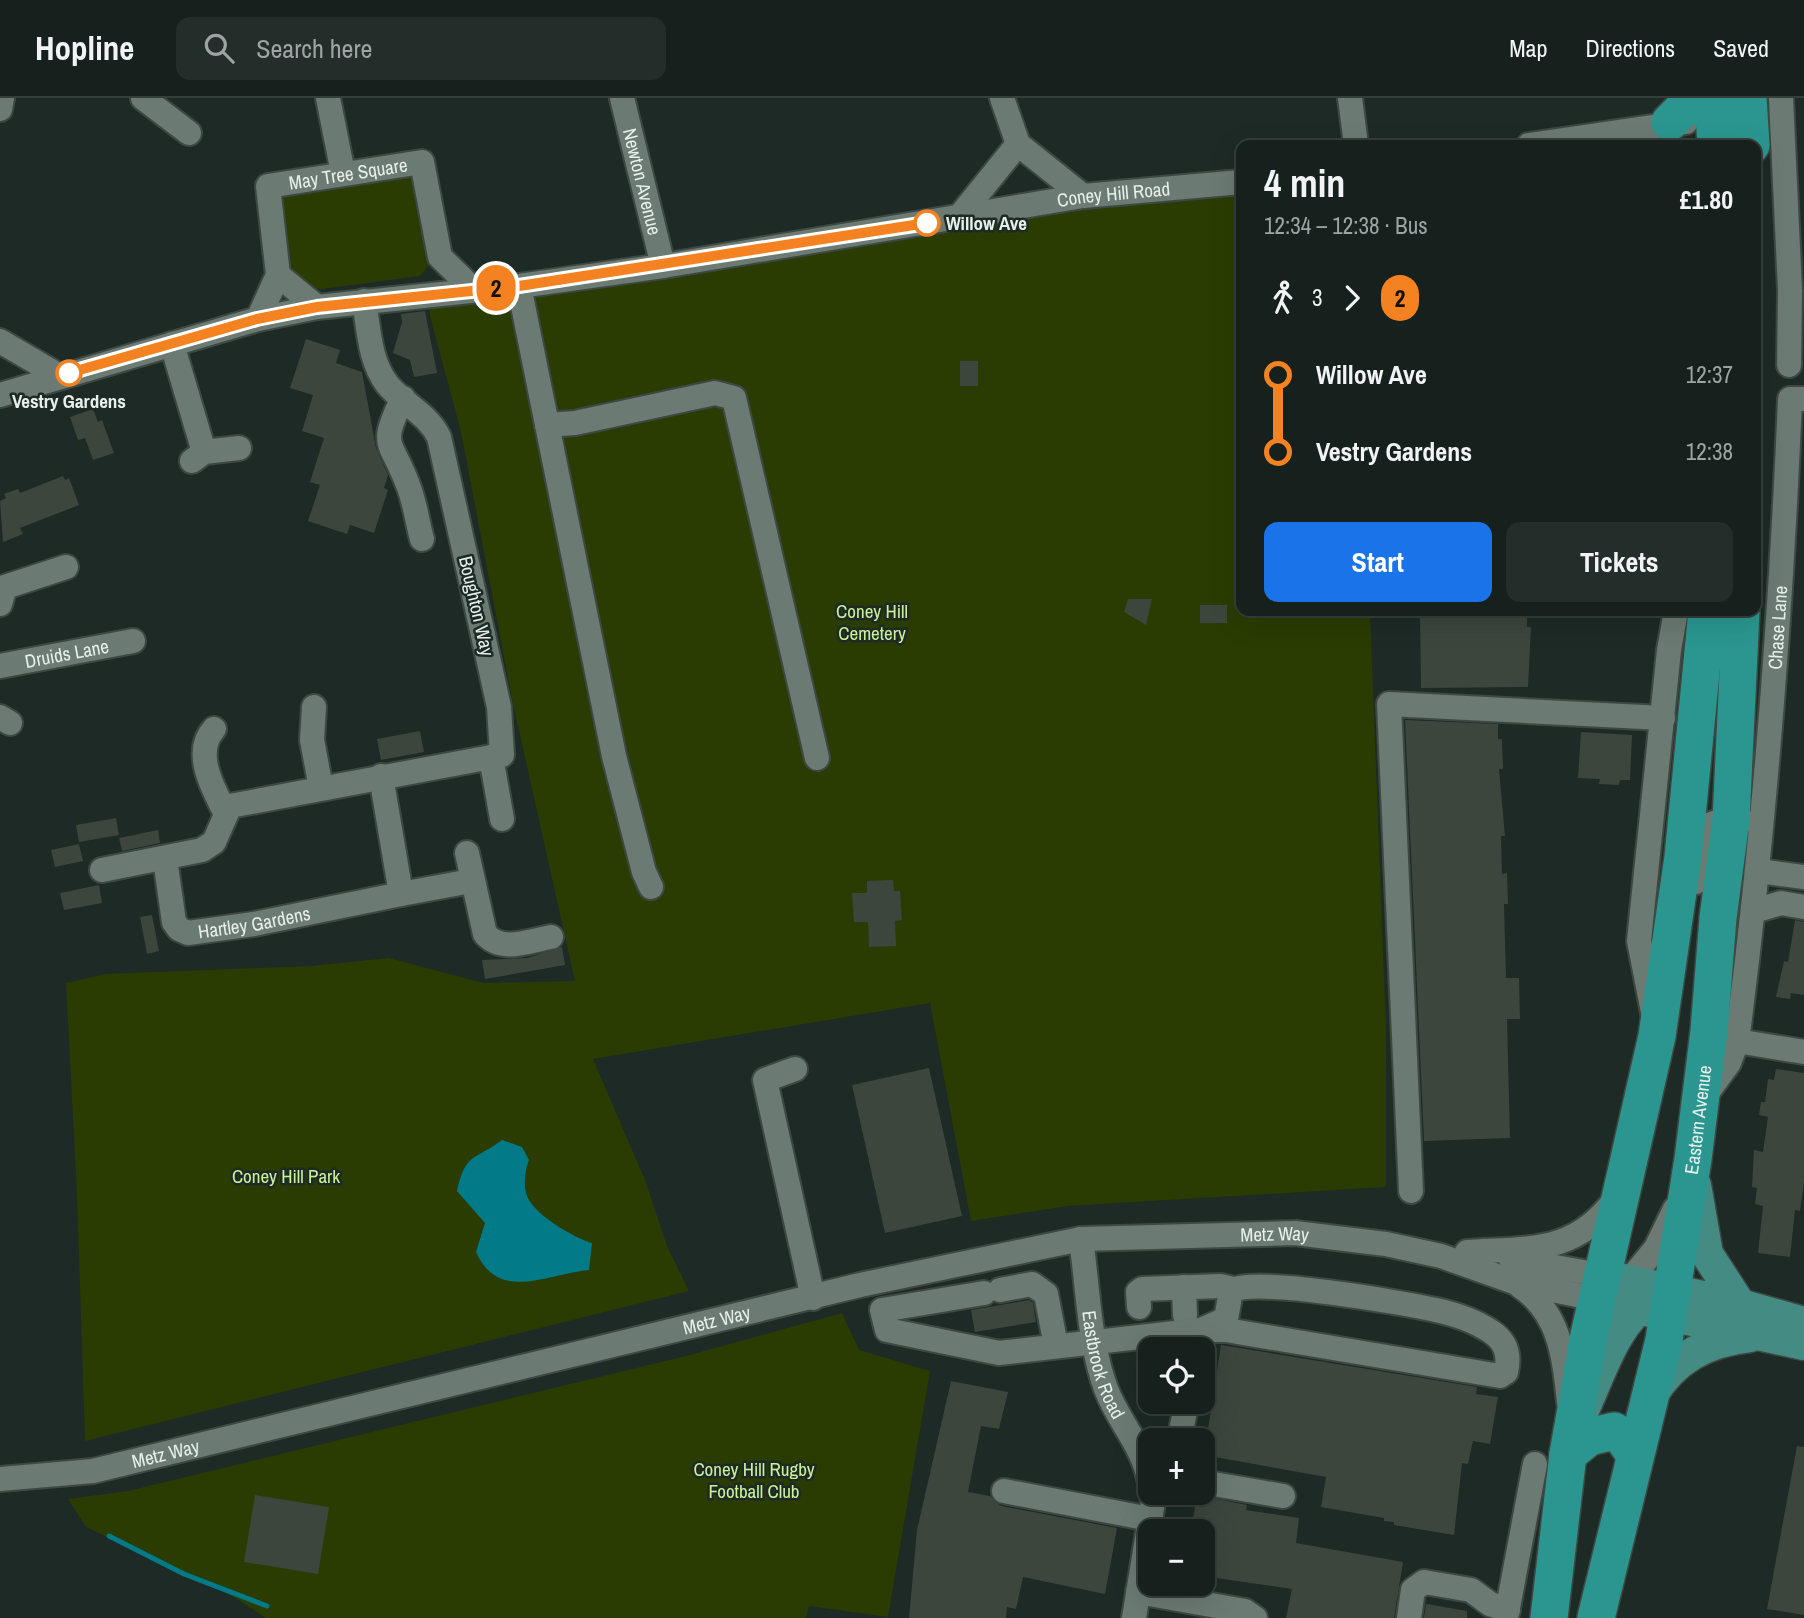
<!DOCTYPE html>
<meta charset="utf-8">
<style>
:root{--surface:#16201c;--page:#232d29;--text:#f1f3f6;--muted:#9ea3a3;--line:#353e3b;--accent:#1a73e8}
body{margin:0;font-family:"Archivo Narrow",sans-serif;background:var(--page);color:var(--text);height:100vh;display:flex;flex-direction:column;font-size:26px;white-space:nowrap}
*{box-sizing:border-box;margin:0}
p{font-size:23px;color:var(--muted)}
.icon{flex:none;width:38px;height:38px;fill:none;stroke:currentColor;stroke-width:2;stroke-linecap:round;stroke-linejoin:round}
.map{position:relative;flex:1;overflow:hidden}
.drawer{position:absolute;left:1236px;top:42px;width:525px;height:476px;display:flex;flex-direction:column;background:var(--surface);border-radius:14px;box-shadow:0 7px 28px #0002,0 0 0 2px var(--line)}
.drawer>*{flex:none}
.badge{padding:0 14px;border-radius:23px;font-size:24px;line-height:46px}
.tools{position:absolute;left:1138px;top:1239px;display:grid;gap:14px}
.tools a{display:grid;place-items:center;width:77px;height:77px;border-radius:14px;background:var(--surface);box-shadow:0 7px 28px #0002,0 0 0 2px var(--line);font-size:35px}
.map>.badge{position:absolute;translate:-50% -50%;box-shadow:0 0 0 4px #fff}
.legs{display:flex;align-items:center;gap:10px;height:77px;padding:0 28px;font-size:23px}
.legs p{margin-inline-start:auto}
.overview{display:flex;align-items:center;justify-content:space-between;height:119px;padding:0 28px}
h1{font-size:38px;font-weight:800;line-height:52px}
.cta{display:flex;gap:14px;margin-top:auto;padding:14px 28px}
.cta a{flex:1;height:80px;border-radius:14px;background:var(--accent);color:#fff;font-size:28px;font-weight:800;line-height:80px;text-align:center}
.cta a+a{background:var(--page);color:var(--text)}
ul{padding:0 28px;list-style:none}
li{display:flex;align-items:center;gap:24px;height:77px;font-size:26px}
li i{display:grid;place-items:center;width:10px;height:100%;margin:0 9px;background:currentColor}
li i::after{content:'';width:18px;height:18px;margin:-9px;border:5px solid;border-radius:50%;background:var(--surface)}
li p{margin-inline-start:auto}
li:first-child i{background:linear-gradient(#0000 50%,currentColor 0)}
li:last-child i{background:linear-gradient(currentColor 50%,#0000 0)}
header{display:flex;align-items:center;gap:42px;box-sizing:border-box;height:98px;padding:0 35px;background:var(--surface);border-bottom:2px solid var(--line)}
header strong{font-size:33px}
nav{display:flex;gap:38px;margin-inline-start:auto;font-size:24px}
.search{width:490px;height:63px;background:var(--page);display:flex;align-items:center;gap:18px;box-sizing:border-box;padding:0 24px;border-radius:14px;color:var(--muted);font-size:26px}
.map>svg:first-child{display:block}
.green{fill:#2a3c02}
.water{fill:#027a88}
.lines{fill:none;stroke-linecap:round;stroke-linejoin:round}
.stream{stroke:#027a88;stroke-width:5}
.building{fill:#3c463d}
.minor-casing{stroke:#3d4843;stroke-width:28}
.major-casing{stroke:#3d4843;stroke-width:35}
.highway-casing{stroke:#3d4843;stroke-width:40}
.minor{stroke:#6b7a73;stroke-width:24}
.major{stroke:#448b84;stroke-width:32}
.highway{stroke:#2a968f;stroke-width:37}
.line-1-casing{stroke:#fff;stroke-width:16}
.line-1{stroke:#f58220;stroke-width:10}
.stop-1-dot{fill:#fff;stroke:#f58220;stroke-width:3.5}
.labels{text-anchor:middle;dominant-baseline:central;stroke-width:5;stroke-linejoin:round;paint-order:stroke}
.street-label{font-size:19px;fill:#e6efeb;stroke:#1d2a25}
.stop-label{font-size:19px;font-weight:bold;fill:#e6efeb;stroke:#1d2a25;text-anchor:start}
.park-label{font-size:19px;fill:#ccf197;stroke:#1d2a25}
</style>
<header>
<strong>Hopline</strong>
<div class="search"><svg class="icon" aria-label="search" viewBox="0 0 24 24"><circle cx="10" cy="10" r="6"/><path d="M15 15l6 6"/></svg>Search here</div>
<nav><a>Map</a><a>Directions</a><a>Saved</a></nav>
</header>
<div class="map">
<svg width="1804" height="1520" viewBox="0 0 1804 1520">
<rect width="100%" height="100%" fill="#1d2a25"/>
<path class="green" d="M416,77L432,164L420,178L307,193L282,175L275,102L282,94Z
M1241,93V513H1370L1386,930V1089L1068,1108L971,1123L930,905L593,961L645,1082L667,1148L689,1193L85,1343L77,1097L66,885L105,876L310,868L389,860L483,885L575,883L513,606L461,334L430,218L429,201L1107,102Z
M842,1215L859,1252L930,1273L888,1519L809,1508L806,1520H266L210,1484L184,1476L86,1429L68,1401L128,1393L686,1258Z"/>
<path class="water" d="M502,1042L522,1049L529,1062C524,1075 522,1093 531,1105C542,1121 575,1140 592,1145L589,1172C546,1176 499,1205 476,1154L485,1125L457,1093C466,1054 474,1063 502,1042Z"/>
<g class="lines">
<path class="stream" d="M109,1438L184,1476L267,1508"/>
</g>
<path class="building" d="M425,213L437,275L414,279L410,262L393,255L402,224L401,216Z
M306,241L340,252L336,265L362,274L376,350L388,377L384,390L388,392L374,435L350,427L347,436L308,423L320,387L310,384L324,340L302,333L313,297L290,290Z
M960,263H978V288H960Z
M93,311L98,324L102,322L114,355L93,362L85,340L78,342L70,319Z
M63,378L65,382L69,380L79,407L20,430L23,436L3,444L0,403L6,400L4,396L18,391L20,395Z
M1128,501H1152L1146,527L1124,514Z
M1200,507H1227V525H1200Z
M1420,513H1527V529H1531L1528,589L1421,590Z
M1405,622L1498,626V641H1502L1503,671H1499L1505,738H1501L1502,776L1507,775L1508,806H1504L1506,880H1519L1520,921H1507L1510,1040L1424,1043Z
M420,633L424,654L381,662L377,641Z
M1581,634L1632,637L1630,682H1620L1619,687L1599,686L1600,681L1578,680Z
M116,720L119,737L79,744L76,727Z
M158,732L160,745L122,753L119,740Z
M79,746L83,763L55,769L51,752Z
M893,782L894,793H900L902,822L895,823L896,848L869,849L868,824H854L852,795H867V783Z
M99,787L102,805L64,812L60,795Z
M152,817L159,853L147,856L140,819Z
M1795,822L1804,824V897L1791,895L1790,901L1776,899L1784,863L1788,864Z
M562,849L565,867L485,881L482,862L527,860Z
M929,970L962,1118L885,1135L852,987Z
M1776,971L1804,975V1084L1800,1113L1795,1112L1790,1159L1758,1155L1763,1108L1755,1106L1757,1090L1752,1089L1754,1052L1763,1054L1768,1019L1759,1017L1761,1004H1765L1768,981L1774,982Z
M1029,1202L1033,1205L1036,1224L975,1234L971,1212Z
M1221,1247L1477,1289L1476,1296L1498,1299L1490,1346L1473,1343L1468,1366L1462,1365L1454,1437L1394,1427V1424L1384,1423V1420L1321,1409L1326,1379L1204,1357Z
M951,1283L1008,1294L999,1331L981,1328L968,1394L990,1398L1001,1408L1117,1430L1105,1496L1023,1479L1016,1511L1007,1509L1006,1520H909L917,1432Z
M1797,1348L1804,1349V1517L1767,1511Z
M255,1397L329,1409L318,1476L244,1464Z
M1197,1397L1247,1407L1246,1412L1299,1420L1296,1445L1403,1464L1394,1520H1286L1292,1491L1202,1478V1433H1191Z
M1426,1506L1467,1513V1520H1424Z"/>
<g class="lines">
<g class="minor-casing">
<g id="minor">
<path d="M143,0L189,35"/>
<path d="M328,0L343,75"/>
<path id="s1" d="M622,0L663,168"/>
<path d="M1002,0L1018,46L1083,98"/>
<path d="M1350,0L1356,47"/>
<path d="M1781,0L1790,193L1789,267"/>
<path d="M0,11L2,0"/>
<path d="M1529,47L1686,24"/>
<path d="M959,119L1018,46"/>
<path d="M278,177L317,209"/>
<path d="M519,188L614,658L644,774L651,789"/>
<path id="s2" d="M258,221L278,177L268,88L422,64L440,159L473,191"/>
<path d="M0,243L58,277"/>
<path d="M172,246L204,354"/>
<path id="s3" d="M0,297L258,221L317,209L519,188L663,168L1083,98L1241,84"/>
<path d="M403,300C378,350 391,341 408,387C415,404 417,423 422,441"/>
<path d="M547,327L575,325L715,295L734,300L817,660"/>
<path d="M192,363L204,354L239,350"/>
<path d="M0,506L5,489L66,469"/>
<path id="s4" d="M0,568L133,543"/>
<path d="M314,609L312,642L321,690"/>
<path d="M0,619L10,625"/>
<path d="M214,631C192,655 214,692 226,716"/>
<path d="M491,659L502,721"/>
<path d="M467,755L485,836C502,855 528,843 551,839"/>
<path id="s5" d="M165,761L174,824L179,831L188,835L254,826L401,796L381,678"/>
<path d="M102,772L202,752L214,744L230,708L502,657L499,609L439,339C427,315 403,306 387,286C369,262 369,231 364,203"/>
<path d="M1759,773L1804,779"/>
<path d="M1696,784L1703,745L1711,726L1724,722L1743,723"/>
<path d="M401,796L471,783"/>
<path d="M1754,813L1781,805L1804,809"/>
<path d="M1653,914L1639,843L1669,552L1676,513"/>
<path d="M1737,943L1804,954"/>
<path d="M795,971L765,982L813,1200"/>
<path id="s6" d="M1704,999L1729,965L1737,943C1765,730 1781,515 1790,301H1804"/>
<path d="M1411,1093L1389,606L1663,620"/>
<path id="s7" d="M1081,1141C1088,1190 1089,1245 1106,1291C1119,1325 1143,1347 1150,1385"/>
<path d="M1467,1154C1530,1150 1576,1156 1616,1100"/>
<path d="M1511,1161L1600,1177"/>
<path d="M1520,1188C1560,1215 1564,1258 1569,1304"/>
<path d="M1184,1189L1185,1217"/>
<path d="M1000,1192L1032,1186L1046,1196L1056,1248"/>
<path d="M984,1195L882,1212L887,1232L999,1255L1201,1232H1226L1500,1278L1506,1274C1510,1257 1506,1243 1490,1233C1475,1223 1454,1216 1436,1212C1405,1205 1249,1178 1231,1193L1226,1221L1201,1232"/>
<path d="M1139,1209L1138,1194L1142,1191L1220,1188L1233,1191"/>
<path d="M1179,1342L1187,1304"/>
<path id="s8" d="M0,1381L93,1373L860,1187L1081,1141L1295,1135L1386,1146L1441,1158L1514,1184L1596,1201L1616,1193L1629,1183L1656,1150L1675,1111"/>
<path d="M1202,1384L1283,1398"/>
<path d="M1004,1393L1150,1421"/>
<path d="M1138,1494L1245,1513L1255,1520"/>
<path d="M1134,1520L1153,1404L1152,1395"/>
<path d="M1409,1520L1413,1492L1424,1484L1471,1492L1490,1506L1508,1512"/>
<path d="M1506,1520L1535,1366"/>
</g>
</g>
<g class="major-casing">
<path id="major" d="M1695,1087L1707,1156L1740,1207
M1600,1177L1740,1207L1804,1225
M1596,1201L1804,1246
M1651,1298C1674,1260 1706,1243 1750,1238
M1584,1310C1600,1275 1616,1222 1651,1201"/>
</g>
<g class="highway-casing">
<g id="highway">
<path d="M1713,0L1716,47"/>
<path d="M1748,0L1751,47"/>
<path d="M1670,24L1694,0"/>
<path d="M1568,1356L1589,1339L1614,1333L1621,1337L1635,1357"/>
<path d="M1549,1520L1568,1356L1589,1237L1657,938L1683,759L1707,513"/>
<path id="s9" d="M1596,1520L1664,1242L1693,1061L1709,933L1718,820L1731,722L1741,513"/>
</g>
</g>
<use href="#minor" class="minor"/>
<use href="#major" class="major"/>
<use href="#highway" class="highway"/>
</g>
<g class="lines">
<g class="line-1-casing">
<path id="line-1" d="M69,275L257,221L317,209L519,188L927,125"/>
</g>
<use href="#line-1" class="line-1"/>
</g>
<g class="stop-1-dot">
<circle cx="927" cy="125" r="12"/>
<circle cx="69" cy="275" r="12"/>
</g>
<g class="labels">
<g class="street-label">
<text stroke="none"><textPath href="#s2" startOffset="219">May Tree Square</textPath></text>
<text stroke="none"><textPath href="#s1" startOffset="86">Newton Avenue</textPath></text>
<text stroke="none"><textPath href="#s3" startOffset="1134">Coney Hill Road</textPath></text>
<text transform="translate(477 508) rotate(77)">Boughton Way</text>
<text stroke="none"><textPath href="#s6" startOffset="481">Chase Lane</textPath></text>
<text stroke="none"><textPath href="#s4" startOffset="68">Druids Lane</textPath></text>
<text stroke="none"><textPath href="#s5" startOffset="149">Hartley Gardens</textPath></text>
<text stroke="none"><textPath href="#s9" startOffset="509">Eastern Avenue</textPath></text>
<text stroke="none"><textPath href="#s8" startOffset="1302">Metz Way</textPath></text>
<text stroke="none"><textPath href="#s8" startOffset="735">Metz Way</textPath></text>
<text stroke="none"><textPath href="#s7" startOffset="128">Eastbrook Road</textPath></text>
<text stroke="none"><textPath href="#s8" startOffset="168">Metz Way</textPath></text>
</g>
<g class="stop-label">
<text x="946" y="125">Willow Ave</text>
<text x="69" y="303" text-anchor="middle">Vestry Gardens</text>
</g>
<g class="park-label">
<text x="872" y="513">Coney Hill<tspan x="872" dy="22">Cemetery</tspan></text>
<text x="286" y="1078">Coney Hill Park</text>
<text x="754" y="1371">Coney Hill Rugby<tspan x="754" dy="22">Football Club</tspan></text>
</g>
</g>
</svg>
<div class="tools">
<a><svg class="icon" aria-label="locate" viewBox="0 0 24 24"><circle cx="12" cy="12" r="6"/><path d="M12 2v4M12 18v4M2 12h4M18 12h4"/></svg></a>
<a>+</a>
<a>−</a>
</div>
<b class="badge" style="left:496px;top:190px;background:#f58220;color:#111">2</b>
<section class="drawer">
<div class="overview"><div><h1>4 min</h1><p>12:34 – 12:38 · Bus</p></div><b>£1.80</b></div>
<div class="legs"><svg class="icon" aria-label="walk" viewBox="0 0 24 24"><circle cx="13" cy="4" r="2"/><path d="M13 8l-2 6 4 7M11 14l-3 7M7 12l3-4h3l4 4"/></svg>3<svg class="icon" aria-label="forward" viewBox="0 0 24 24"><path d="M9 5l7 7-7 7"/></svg><b class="badge" style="background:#f58220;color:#111">2</b></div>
<ul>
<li><i style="color:#f58220"></i><b>Willow Ave</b><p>12:37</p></li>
<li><i style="color:#f58220"></i><b>Vestry Gardens</b><p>12:38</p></li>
</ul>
<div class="cta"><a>Start</a><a>Tickets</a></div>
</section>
</div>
